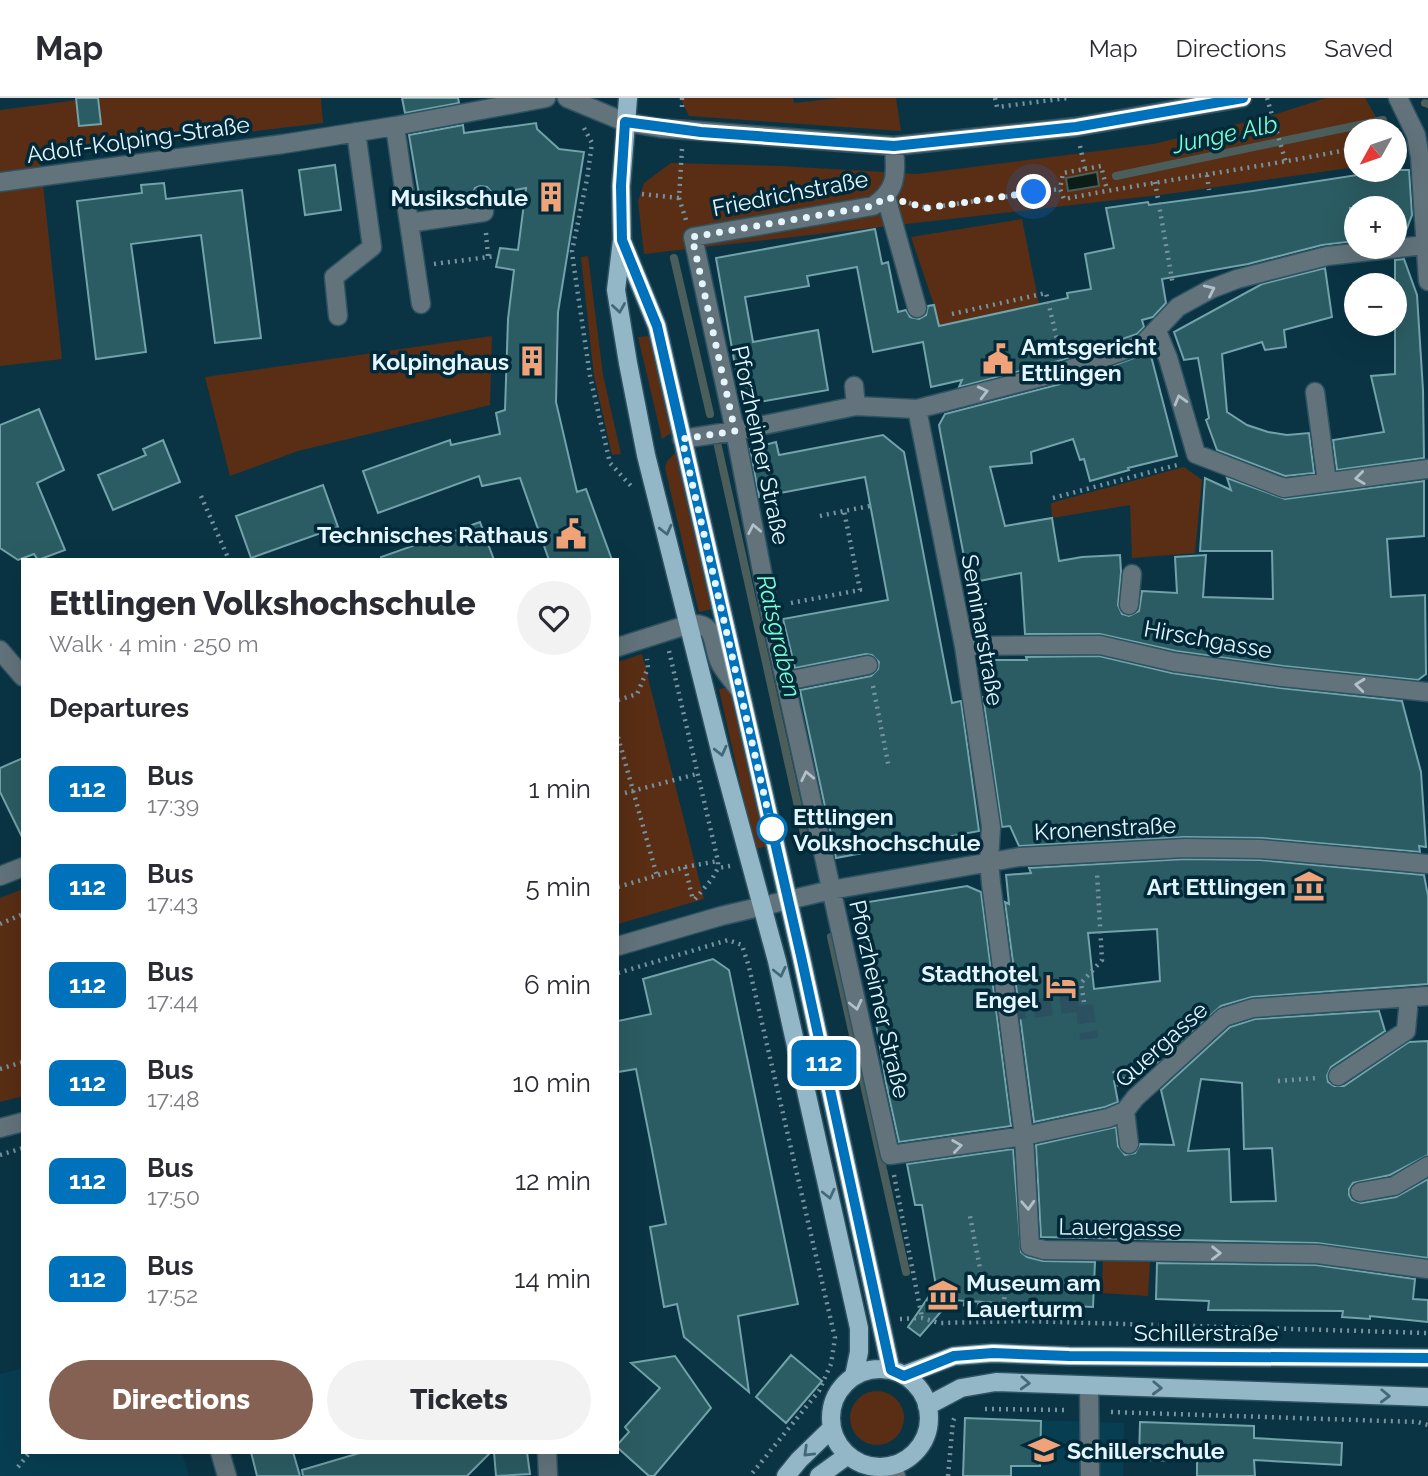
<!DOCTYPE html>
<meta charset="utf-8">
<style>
:root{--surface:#fff;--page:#f2f2f3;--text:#2b2b33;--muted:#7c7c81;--line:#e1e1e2;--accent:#846152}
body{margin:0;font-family:Raleway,sans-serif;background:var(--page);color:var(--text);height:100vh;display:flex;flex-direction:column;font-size:26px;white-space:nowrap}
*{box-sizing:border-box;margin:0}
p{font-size:23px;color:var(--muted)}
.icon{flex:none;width:38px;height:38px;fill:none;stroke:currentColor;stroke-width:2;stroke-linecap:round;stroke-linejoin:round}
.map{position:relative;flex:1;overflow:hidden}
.details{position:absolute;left:21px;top:460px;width:598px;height:896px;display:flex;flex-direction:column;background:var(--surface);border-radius:0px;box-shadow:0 7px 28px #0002}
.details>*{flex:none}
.badge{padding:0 14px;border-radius:10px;font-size:24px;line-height:46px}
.needle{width:46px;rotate:230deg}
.buttons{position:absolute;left:1344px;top:21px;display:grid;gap:14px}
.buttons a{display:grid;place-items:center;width:63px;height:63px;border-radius:50%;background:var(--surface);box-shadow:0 7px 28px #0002;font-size:35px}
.you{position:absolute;width:35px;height:35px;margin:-18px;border:5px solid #fff;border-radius:50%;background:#1a73e8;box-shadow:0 0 0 10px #1a73e833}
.map>.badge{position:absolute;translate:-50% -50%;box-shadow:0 0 0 4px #fff}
h2{padding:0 28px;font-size:26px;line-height:63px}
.round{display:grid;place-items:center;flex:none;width:74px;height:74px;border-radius:37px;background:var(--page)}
.summary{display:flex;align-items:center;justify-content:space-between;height:119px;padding:0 28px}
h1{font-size:33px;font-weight:800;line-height:52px}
.primary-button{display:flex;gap:14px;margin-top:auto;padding:14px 28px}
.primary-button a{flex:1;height:80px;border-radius:42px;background:var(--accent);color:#fff;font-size:28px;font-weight:800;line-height:80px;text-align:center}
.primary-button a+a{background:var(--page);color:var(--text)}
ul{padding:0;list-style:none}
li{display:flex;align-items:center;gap:21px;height:98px;padding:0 28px}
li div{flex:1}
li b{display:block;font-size:26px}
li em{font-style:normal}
li .badge{min-width:77px;font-weight:700;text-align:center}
header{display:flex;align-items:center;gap:42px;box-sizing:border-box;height:98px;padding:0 35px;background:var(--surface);border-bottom:2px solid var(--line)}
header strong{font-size:33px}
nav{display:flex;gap:38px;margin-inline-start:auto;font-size:24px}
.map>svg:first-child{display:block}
.built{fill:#083e52}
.green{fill:#592e14}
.water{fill:#0a1d16;stroke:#4b5e5b;stroke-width:2}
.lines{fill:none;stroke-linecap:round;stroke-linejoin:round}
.stream{stroke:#4b5e5b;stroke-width:8}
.building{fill:#2c5c63;stroke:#72a2aa;stroke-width:2;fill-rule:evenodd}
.minor-tunnel{stroke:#2b5160;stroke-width:18;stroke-dasharray:18 9;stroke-linecap:butt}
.minor-casing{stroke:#2d5362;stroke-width:21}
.major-casing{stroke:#2d5362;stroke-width:21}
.path{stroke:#76939f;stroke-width:4.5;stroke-dasharray:2 5;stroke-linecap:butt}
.minor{stroke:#62737b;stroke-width:18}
.major{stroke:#94b7c8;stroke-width:18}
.oneway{stroke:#b0c1c9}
.oneway2{stroke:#436979}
.line-casing{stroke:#fff;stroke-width:16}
.line{stroke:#0072bc;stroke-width:10}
.walk{stroke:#e4f5fd;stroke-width:7;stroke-dasharray:0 12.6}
.stop-dot{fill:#fff;stroke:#0072bc;stroke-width:3.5}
.labels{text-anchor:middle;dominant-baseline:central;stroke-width:7;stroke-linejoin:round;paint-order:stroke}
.street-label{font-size:23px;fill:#e4f5fd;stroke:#002939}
.poi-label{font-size:23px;font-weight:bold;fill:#e4f5fd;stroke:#002939;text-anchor:end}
.stop-label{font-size:23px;font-weight:bold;fill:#e4f5fd;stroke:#002939;text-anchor:start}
.water-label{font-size:24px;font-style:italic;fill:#78ffd3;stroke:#002939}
</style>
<header>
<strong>Map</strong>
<nav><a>Map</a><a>Directions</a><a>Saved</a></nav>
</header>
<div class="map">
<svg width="1428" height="1378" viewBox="0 0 1428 1378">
<rect width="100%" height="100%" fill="#0a3444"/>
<path class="built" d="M23,1270V1354L182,1355L189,1378H0V1276Z
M965,1320L1124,1325L1123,1378H963Z"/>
<path class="green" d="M93,0H321L323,25L40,59L62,261L0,268V12Z
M680,0H793L794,5L838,0H896L901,33L689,18Z
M1326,0H1365L1384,33H1356V69L1168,96L644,156L638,103L644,85L671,65L781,68L917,76L1153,46L1267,19Z
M1022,121L1039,206L939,228L934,207L911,139Z
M588,158L603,277L621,356L612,357L594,278L581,159Z
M492,238L490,307L298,353L230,378L205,279Z
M650,238L673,334L662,341L638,239Z
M676,354L712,511L699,514L665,370L667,363Z
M1184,369L1202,382L1195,455L1132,460L1130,407L1052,420L1051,405Z
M642,556L704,801L618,826V564Z
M730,589L768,748L755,751L719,591Z
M23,791V998L0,1004V800Z
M1103,1162L1150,1164L1148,1198L1102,1195Z
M850 1320a27 27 0 1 1 54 0a27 27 0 1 1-54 0Z"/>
<path class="water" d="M1097,74L1099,88L1068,93L1066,80Z"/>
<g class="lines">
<path class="stream" d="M1425,5L1428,6
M1116,78L1383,22
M674,160L710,316
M717,344L805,740
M831,839L906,1174"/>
</g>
<path class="building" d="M76,0H98L101,26L79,28Z
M402,0H458L459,5L405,15Z
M536,25L537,31L559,51L584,54L558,214L556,304L577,394L586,391L612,462H549L520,380L482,388L479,378L378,415L363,373L450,342L451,347L500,336L496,315L505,312L508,221L514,172L496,169L500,150L518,152L526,90L493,96L487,89L480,88L475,90L471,99L421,108L409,37L463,27L464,35Z
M335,67L341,112L305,117L299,72Z
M1363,72H1409L1412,117L1404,138L1395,139V110H1350L1355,143L1322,147L1248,166L1162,181L1166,205L1153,219L1142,222L1144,229L1137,236L1062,262L959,289L962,282L931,289L923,244L873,254L857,169L807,178L809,188L745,199L753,244L818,232L828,292L742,307L716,160L875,131L882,166L888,164L898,214L906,212L910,219L919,221L926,217L928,208L934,207L939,228L1068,200L1067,195L1091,191L1085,156L1114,150L1106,110L1148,104L1149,107L1253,93L1364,76Z
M164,85L166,101L242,92L261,240L215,245L201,137L131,146L146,254L96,261L77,103L142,95L141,87Z
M1404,161L1417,197L1423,292L1424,360L1337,372L1333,342L1384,334L1371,278L1395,276V162Z
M1325,170L1332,219L1284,232L1286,249L1265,252L1262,244L1222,256L1227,314L1247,327L1268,334L1287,337L1309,335L1314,375L1285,378L1217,352L1206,322L1209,320L1198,260L1184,262L1174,234L1262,186Z
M1150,254L1177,358L1128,370L1129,372L1090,383L1084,361L1080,362L1073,341L1031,354L1032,365L990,369L1005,428L1052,420L1059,463L1082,459L1120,457L1121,474L1118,507L1122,516L1129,518L1139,513L1142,493L1177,495L1175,459L1206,457L1203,499L1273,501L1272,453H1200L1205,380L1231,392L1227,380L1285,401L1424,383V438L1387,441L1391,499L1425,497L1426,576L1418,582L1283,568L1176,553L1100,536H1025L1021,475L969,485L940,333L939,327L945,316L1068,284Z
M39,311L64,372L37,385L65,452L38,462L34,456L18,462L0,450V327Z
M883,337L904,354L952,605L961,603L979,733L836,760L800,592L871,578L878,571L879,564L872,557L866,556L795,570L783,521L888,502L865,379L759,399L750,351L776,344L779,357Z
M163,342L180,384L113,412L98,377L146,357L143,351Z
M323,387L338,429L251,460L236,418Z
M480,424L494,462H382L381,459Z
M1099,558L1172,575L1280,590L1402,603L1421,674L1426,749L1419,748L1420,754L1262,740L1185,739L1019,748L1010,728L1002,729L983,599L990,598L983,562H1027L1026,559Z
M23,660V741L0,694V670Z
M1185,761L1260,762L1424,777L1428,798V886L1252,899L1221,908L1155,967L1154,961L1131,978L1114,983L1118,1004L1105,1009L1034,1024L1005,804L1009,806L1006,777L1031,775L1029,770ZM1157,831L1160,883L1094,891L1088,835Z
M967,788L981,794L1011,1028L899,1044L886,985L856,806Z
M713,861L729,872L798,1206L738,1218L749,1294L684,1239L677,1206L664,1209L650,1129L666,1126L652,1052L636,971L618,974V923L651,916L643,881Z
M1379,913L1385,933L1331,969L1327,978L1328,984L1334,988H1344L1409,944L1428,943V1057L1390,1077L1353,1085L1349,1091V1097L1352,1102L1361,1105L1396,1099L1428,1081V1160L1317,1145L1041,1139L1036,1047L1116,1029L1118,1048L1125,1057L1135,1055L1140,1046L1174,1047L1161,992L1230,929L1255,921ZM1201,981L1242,985L1244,1051L1272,1050L1276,1103L1231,1104L1229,1051L1188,1053Z
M1013,1051L1021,1154L1027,1159L1043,1163L1095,1164L1093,1209L1051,1207V1213H1016V1206L951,1202L920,1238L908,1229L936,1188L922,1107H915L907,1066Z
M1157,1165L1316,1167L1415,1181L1413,1201L1428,1202V1224L1370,1218V1221L1342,1219L1343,1213L1208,1212L1209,1203L1156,1201Z
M791,1257L822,1283L786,1325L756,1299Z
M675,1258L711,1310L654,1378H649L618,1350V1346L629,1334L625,1329L660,1290L631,1265Z
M965,1320L1041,1323L1040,1368H1011V1378H963Z
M1140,1324L1254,1328V1340L1342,1345L1341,1367L1254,1362L1255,1378H1197V1363L1139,1362Z
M251,1354H293L300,1378H257Z
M363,1354H491L467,1378H303L302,1372Z
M494,1354H527L530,1376L496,1378Z"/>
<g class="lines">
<path class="minor-tunnel" d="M1007,914L1084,904L1089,941"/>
<g class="minor-casing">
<path id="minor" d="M567,0L625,24L660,30L894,48L1076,29L1242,0
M1398,0L1416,37L1420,59L1428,183
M395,28L409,125L484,114L482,99
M894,48C896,76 898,92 873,108L693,139L735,333L769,510L890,1057L1024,1038L1108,1020L1125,1013L1135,1000L1224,919L1253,910L1428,898
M0,84L283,46L395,28L546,0
M886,99L917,210
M409,125L421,206
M338,218L334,179L372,149L356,34
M1157,233L1168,260L1196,356L1284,390L1428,371
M854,288L856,308
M1315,294L1327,384
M917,311L964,548L991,729L989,763L991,785L1024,1038L1030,1148L1044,1152L1317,1156L1428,1171
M682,341L735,333L856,308L917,311L1065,273L1143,246L1178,209L1211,191L1237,181L1327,158L1425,147
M1129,507L1132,476
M964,548L1100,547L1174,564L1282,579L1428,594
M618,549L690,526C718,524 711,547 720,565C725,575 734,583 740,593
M0,552L23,579
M786,583L868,567
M0,778L23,769
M618,848L721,818L831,792L1019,759L1185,750L1261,751L1428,766
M1338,978L1406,933L1409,901
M1125,1013L1129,1046
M0,1030L23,1024
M1360,1094L1394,1088L1428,1068
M1089,1288L1090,1378
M220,1354L227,1378
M547,1354L548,1378
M892,1367L896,1378"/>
</g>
<g class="major-casing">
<path id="major" d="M628,0L621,88L622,142L616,192L628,265L646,357L722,660L777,863L859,1230V1254L854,1278
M622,143L657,228L801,858L891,1272
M831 1320a49 49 0 1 1 98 0a49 49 0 1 1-98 0Z
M904,1277L954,1258L993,1255L1069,1258L1428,1260
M927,1308L961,1290L996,1284L1428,1299
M786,1378L799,1362L831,1331
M819,1378L848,1357"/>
</g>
<path class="path" d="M682,0V11
M995,0L997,9L1068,0
M1267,0L1286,65
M584,30L592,45L587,81L572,153L574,169L590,278L610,365L631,388
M1080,48L1085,71L1063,75L1060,91L1064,101C1161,82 1259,70 1356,50
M682,51L679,100L686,122
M1085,71L1101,68L1107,92
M1207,77L1209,92
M1155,84L1173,187
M642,96L679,100
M909,105L927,110L1060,91
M486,135L488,159
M434,166L496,158
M952,216L1046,195L1060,254
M201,398L229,462
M1053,400L1177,367
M820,418L844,413
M791,505L860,492L844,413L870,408
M669,553L718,763V770
M873,588L889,670
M618,602L637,596L648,570L647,561
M618,639L657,778
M625,695L697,676
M685,769L693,802
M618,789L685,769L718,763
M695,801L712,781L718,770L730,768
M0,826L23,816
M618,875L728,842L742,847L749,869L835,1240L831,1266L819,1293L750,1378
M1084,904L1081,885L1102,862L1097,775
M0,971L23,964
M1114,973L1119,988
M1278,983L1317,980
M0,1057L23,1050
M894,1077L922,1220
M949,1205L1004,1209L1005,1181H982L970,1118
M900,1221L922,1220L939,1225L1024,1223L1428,1235
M985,1311L1067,1312
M1111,1314L1418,1324L1428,1327
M18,1369L30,1354
M948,1378L953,1323L956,1317"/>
<use href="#minor" class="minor"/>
<use href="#major" class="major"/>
</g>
<defs><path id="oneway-chevron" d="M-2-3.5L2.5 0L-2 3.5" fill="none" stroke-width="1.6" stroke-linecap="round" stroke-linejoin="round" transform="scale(1.75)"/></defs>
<g class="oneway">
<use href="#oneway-chevron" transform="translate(1210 192) rotate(-25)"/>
<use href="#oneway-chevron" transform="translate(983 294) rotate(-14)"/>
<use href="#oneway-chevron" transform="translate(1180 302) rotate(-106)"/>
<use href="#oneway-chevron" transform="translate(1360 380) rotate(173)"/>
<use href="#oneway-chevron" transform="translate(754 431) rotate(-101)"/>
<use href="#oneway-chevron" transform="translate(1360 587) rotate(-174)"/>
<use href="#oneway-chevron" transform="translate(807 678) rotate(-102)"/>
<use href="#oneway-chevron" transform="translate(856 907) rotate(77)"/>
<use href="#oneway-chevron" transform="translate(957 1048) rotate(-8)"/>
<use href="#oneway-chevron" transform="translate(1028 1107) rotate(87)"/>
<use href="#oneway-chevron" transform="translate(1216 1155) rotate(1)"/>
</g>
<g class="oneway2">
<use href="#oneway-chevron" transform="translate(619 210) rotate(81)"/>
<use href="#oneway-chevron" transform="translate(666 432) rotate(76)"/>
<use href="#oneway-chevron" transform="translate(721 653) rotate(76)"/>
<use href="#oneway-chevron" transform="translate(780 874) rotate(77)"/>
<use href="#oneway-chevron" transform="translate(829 1096) rotate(77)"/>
<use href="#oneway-chevron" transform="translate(1025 1285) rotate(3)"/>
<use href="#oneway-chevron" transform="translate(1157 1290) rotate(2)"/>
<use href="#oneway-chevron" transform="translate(1385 1298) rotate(2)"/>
<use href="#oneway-chevron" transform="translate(808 1354) rotate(136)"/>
</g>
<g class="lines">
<g class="line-casing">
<path id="line" d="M1243,0L1076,29L894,48L701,34L625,24L621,88L622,142L657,228L801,858L891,1272L904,1278L954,1258L993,1255L1069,1258L1428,1260"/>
</g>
<use href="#line" class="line"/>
<path class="walk" d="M772,731L682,341L735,333L692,139L873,108L886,99L927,110L1034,94"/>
</g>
<defs>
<g id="building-bare" transform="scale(2.415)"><path d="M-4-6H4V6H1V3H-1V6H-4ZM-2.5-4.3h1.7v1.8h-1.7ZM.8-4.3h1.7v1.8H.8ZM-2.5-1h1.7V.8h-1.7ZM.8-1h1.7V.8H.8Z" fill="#f0a278" stroke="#002939" stroke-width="2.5" paint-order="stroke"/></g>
<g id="civic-bare" transform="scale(2.415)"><path d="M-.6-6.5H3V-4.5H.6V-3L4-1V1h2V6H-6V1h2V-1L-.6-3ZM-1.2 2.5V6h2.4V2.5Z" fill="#f0a278" stroke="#002939" stroke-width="2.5" paint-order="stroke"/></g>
<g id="museum-bare" transform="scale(2.415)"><path d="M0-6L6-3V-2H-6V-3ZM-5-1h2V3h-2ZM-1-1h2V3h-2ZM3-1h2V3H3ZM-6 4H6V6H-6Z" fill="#f0a278" stroke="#002939" stroke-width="2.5" paint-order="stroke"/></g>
<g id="hotel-bare" transform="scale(2.415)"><path d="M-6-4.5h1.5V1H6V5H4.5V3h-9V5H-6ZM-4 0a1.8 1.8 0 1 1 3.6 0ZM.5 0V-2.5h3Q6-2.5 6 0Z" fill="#f0a278" stroke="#002939" stroke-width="2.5" paint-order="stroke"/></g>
<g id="school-bare" transform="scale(2.415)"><path d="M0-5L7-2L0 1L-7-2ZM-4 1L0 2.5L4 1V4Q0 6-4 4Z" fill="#f0a278" stroke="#002939" stroke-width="2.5" paint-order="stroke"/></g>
</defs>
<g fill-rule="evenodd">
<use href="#building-bare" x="551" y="99"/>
<use href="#civic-bare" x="998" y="261"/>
<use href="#building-bare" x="532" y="263"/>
<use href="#civic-bare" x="571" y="436"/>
<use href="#museum-bare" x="1309" y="788"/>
<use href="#hotel-bare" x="1061" y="888"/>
<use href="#museum-bare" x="943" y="1197"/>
<use href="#school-bare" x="1044" y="1352"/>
</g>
<circle class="stop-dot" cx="772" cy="731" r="14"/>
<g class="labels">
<g class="street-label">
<text transform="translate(138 41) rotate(-8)">Adolf-Kolping-Straße</text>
<text transform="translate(790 95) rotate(-11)">Friedrichstraße</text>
<text transform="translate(761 347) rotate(78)">Pforzheimer Straße</text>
<text transform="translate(983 532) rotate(80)">Seminarstraße</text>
<text transform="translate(1208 541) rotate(10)">Hirschgasse</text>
<text transform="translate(1105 730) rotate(-3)">Kronenstraße</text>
<text transform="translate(880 901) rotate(77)">Pforzheimer Straße</text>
<text transform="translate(1161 946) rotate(-42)">Quergasse</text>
<text transform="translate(1120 1129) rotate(1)">Lauergasse</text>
<text x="1206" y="1234">Schillerstraße</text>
</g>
<g class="poi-label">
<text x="528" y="99">Musikschule</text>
<text x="1021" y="248" text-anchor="start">Amtsgericht<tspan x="1021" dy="26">Ettlingen</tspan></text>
<text x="509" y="263">Kolpinghaus</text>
<text x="548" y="436">Technisches Rathaus</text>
<text x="1286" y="788">Art Ettlingen</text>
<text x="1038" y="875">Stadthotel<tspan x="1038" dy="26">Engel</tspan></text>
<text x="966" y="1184" text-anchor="start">Museum am<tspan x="966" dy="26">Lauerturm</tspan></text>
<text x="1067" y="1352" text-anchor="start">Schillerschule</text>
</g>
<g class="stop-label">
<text x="793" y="718">Ettlingen<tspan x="793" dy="26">Volkshochschule</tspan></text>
</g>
<g class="water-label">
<text transform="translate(1225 36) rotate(-12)">Junge Alb</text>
<text transform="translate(779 538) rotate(77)">Ratsgraben</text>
</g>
</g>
</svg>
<div class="buttons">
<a><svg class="needle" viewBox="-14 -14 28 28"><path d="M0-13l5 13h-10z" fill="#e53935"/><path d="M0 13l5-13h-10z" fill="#7c7c81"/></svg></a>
<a>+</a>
<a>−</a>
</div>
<div class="you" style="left:1034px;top:94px"></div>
<b class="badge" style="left:824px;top:965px;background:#0072bc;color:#fff">112</b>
<section class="details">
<div class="summary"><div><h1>Ettlingen Volkshochschule</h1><p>Walk · 4 min · 250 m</p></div><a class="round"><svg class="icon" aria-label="heart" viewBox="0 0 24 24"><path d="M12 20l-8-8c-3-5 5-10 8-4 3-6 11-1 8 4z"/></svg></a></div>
<h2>Departures</h2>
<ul>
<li><span class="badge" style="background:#0072bc;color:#fff">112</span><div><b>Bus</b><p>17:39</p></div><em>1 min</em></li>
<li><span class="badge" style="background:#0072bc;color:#fff">112</span><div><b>Bus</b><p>17:43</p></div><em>5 min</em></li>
<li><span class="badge" style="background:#0072bc;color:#fff">112</span><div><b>Bus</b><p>17:44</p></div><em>6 min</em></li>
<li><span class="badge" style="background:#0072bc;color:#fff">112</span><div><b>Bus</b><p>17:48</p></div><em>10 min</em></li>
<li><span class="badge" style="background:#0072bc;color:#fff">112</span><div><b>Bus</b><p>17:50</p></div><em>12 min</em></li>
<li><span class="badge" style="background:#0072bc;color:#fff">112</span><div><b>Bus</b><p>17:52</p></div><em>14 min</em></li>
</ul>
<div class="primary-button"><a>Directions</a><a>Tickets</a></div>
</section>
</div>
